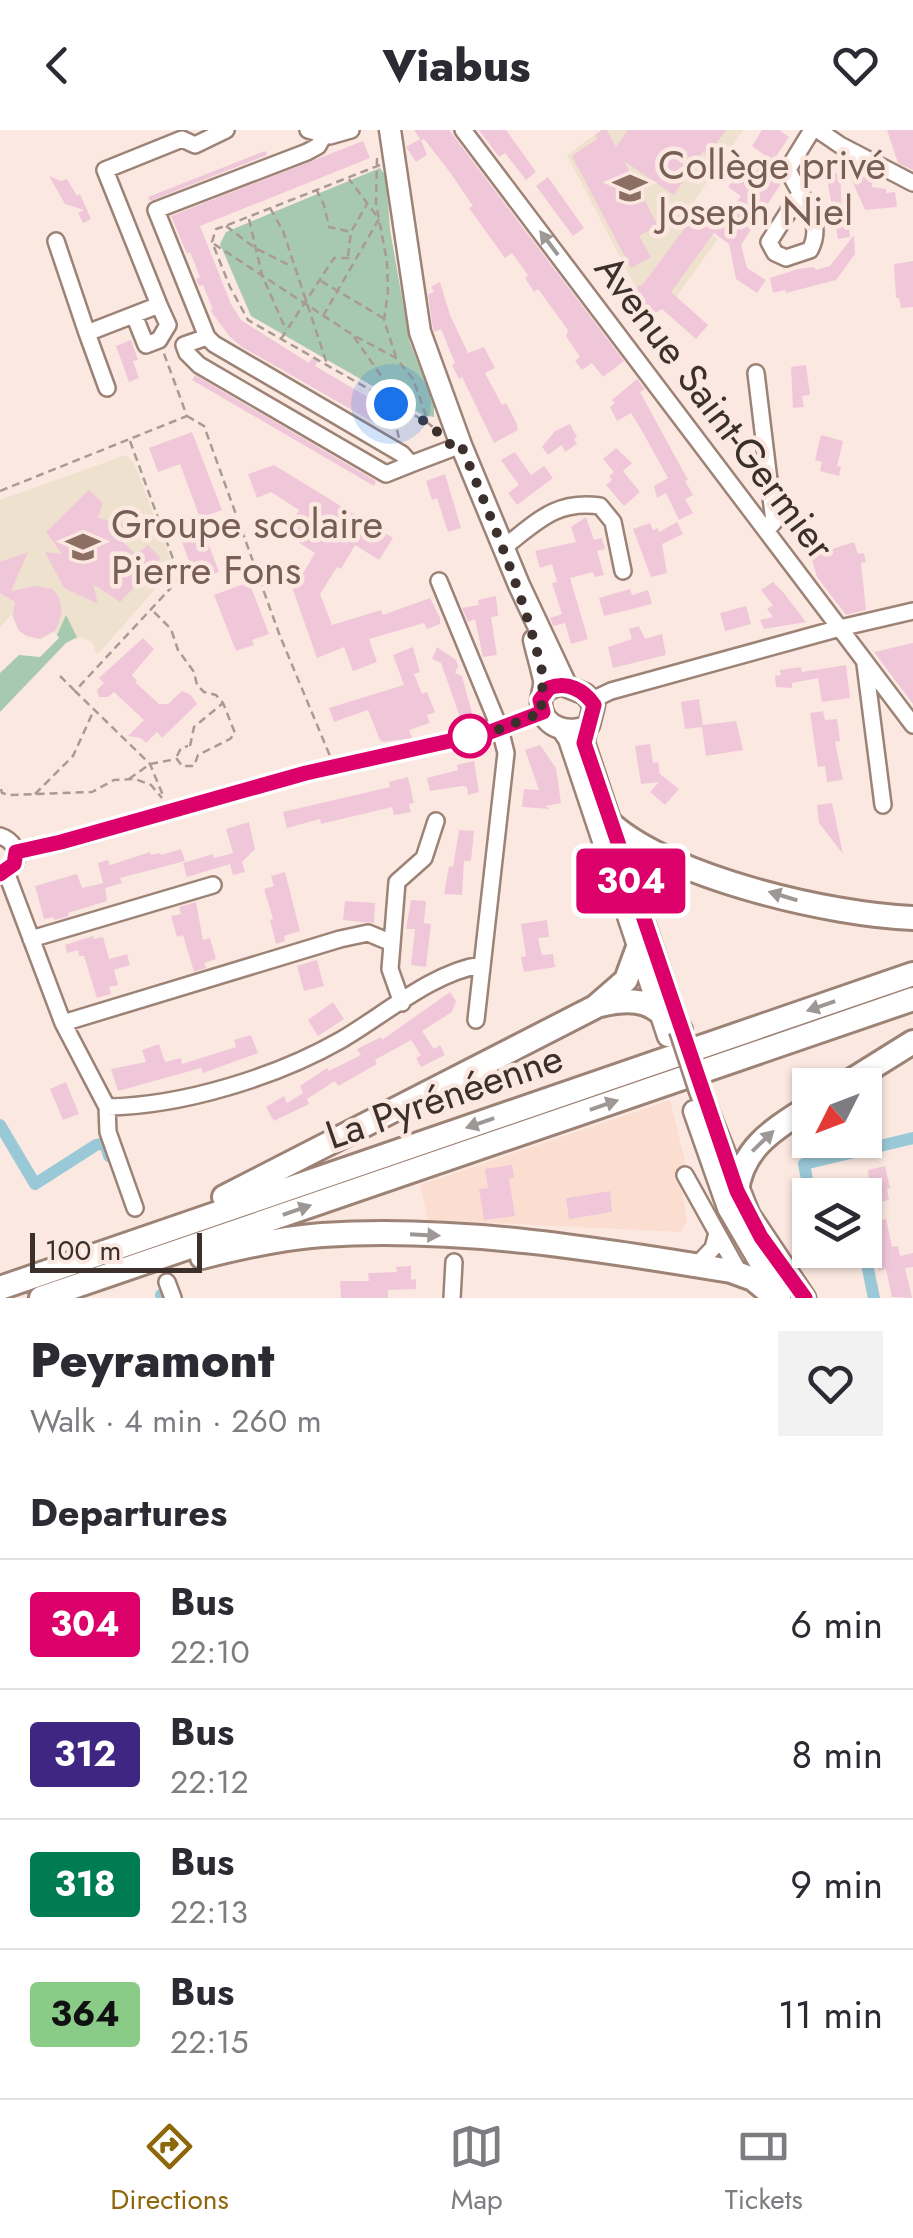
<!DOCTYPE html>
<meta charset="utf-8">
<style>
:root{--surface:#fff;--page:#f2f2f3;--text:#2b2b33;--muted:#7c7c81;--line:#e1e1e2;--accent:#8e670b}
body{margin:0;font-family:Jost,sans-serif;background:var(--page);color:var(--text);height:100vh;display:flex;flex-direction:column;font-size:38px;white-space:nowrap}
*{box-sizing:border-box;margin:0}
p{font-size:32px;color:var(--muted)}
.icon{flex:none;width:55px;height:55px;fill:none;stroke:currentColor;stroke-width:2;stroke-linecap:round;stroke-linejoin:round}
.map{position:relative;height:1168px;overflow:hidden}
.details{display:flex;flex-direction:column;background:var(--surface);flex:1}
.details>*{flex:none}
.badge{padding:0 20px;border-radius:8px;font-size:35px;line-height:65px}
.needle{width:65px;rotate:228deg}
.tools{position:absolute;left:792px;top:938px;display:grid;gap:20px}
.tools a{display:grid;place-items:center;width:90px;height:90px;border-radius:0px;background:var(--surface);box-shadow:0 2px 8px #0004;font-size:50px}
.scale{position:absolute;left:30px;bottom:25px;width:172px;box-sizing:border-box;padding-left:10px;border:5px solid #3b302b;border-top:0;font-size:28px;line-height:35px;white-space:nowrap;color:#3b302b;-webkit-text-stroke:8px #fbe9e1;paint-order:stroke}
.you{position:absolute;width:50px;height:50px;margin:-25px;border:8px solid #fff;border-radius:50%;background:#1a73e8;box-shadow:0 0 0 15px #1a73e833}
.map>.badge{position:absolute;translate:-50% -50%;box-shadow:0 0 0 5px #fff}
h2{padding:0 30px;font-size:38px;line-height:90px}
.round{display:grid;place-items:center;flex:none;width:105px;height:105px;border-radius:0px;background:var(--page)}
.summary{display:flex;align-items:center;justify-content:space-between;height:170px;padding:0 30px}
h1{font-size:48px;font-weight:800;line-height:75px}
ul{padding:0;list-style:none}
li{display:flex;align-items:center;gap:30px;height:130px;padding:0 30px;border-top:2px solid var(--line)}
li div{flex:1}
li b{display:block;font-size:38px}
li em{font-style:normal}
li .badge{min-width:110px;font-weight:700;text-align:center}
header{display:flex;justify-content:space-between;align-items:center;height:130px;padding:0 30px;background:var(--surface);font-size:45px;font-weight:800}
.tabs{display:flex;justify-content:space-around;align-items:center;height:140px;border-top:2px solid var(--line);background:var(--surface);font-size:28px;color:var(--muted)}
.tabs a{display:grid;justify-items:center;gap:5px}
.tabs .active{color:var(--accent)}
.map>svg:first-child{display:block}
.built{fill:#fcded1}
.education{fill:#eee1cd}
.green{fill:#a7c9af}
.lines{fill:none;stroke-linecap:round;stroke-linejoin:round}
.canal{stroke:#99c8d6;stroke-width:12}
.building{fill:#f0c7d9}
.minor-casing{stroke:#9d8276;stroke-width:20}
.major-casing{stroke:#9d8276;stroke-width:25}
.highway-casing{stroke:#9d8276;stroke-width:28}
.path{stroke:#a99a94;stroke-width:2.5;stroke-dasharray:8 5;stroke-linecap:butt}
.minor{stroke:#fff;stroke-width:15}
.major{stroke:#fff;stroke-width:20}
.highway{stroke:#fff;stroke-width:22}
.major-bridge-casing{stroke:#9d8276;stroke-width:25;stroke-linecap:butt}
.major-bridge{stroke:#fff;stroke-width:20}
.oneway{fill:#9d9895}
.line-casing{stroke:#fff;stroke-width:22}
.line{stroke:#dc006b;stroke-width:15}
.walk{stroke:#3b302b;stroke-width:10;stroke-dasharray:0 18}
.stop-dot{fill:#fff;stroke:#dc006b;stroke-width:5}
.labels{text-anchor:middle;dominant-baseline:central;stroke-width:9;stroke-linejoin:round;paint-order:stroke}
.education-label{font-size:40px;fill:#785e54;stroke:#fbe9e1;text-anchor:start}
.street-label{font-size:40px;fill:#3b302b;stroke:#fbe9e1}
</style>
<header><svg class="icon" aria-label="back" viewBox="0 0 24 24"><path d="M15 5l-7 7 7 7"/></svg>Viabus<svg class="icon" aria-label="heart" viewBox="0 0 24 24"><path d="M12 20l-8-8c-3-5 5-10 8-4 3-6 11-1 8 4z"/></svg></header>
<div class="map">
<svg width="913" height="1168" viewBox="0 0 913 1168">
<rect width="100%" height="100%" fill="#fbe9e1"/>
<path class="built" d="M670,970L685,1031L681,1051L687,1091L681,1102L428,1090L420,1055Z"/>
<path class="education" d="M601,0H743L686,83L718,109L673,171L651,187L567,25Z
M126,325L134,333L174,438L97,525L92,512L82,507L66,513L54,502L40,509L27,506L17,498L12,484L0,497V370Z"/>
<path class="green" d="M380,38L386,46L390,100L410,213L434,274V287L423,285L251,186L220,114L226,102Z
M66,485L77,507L66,513L0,582V543L19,525L40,527L59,508L57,505Z"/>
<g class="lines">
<path class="canal" d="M0,995L35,1054L96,1015L105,1013L109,1026
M810,1065L804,1034L913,1008
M844,1065H852
M864,1120L874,1168
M161,1165L162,1168"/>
</g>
<path class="building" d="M414,0H449L624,231L603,247L592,233L582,240L575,231L580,227L566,206L568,200L538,159L534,162L525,148L528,145L512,123L505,128L469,78L473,76L449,41L424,9L421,10L427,25L416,32L406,17L420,9Z
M479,0H506L536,42L526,50L505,23L499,27Z
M602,0H607L616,17L628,0H726L708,25L703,21L674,65L624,31L658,96L639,106L651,127L631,138L572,26L597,9L595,5Z
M762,0H779L789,7L773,31L752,16Z
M887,0H913V40L898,33Z
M363,11L370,28L200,96L231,174L241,190L309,233L312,228L318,231L315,236L390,280L380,296L242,217L230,207L210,180H213L203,155L199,156L196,149L200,147L190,122L187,124L171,86Z
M265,21L267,25L150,71L148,67Z
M760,35L782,52L741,115L747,138L766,150L757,163L736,149L729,114L714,103L671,162L708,195L696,209L662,179L635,194L624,174L640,166L636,158L644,153L690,91L700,99L717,74L729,83L741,66L728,57L743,36L754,44Z
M847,39L873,45L872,57L886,59V63L895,62L897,77L865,80Z
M840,43L842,80L848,85L850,107L838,109L826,44Z
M49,46L61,51L67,49L77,66L80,64L91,89L83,93L78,83L84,80L65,74Z
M548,47L584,98L573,106L536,56Z
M854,105L855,124L836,150L786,163L785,160L773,163L770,148L798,139L814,137L816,140L830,136Z
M913,131V177L901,178L899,168H896L894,134Z
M440,152L450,185L468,223L484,217L495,238L485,243L502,275L506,273L516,292L518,300L494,313L462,247L459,249L452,235L455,233L441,199L435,202L433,199L428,164L434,162L431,157Z
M131,210L138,230L133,231L139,248L129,252L116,216Z
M806,235L810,265L802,266L804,277L793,278L791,237Z
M195,245L376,351L374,356L192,250Z
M637,249L645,259L640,262L688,350L685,351L693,365L685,369L693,383L679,390L666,363L657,368L654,356L668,348L642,301L631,283L617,291L610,277L615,273L612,270Z
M570,294L577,307L574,309L577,314L565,322L562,315L548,325L542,317L555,301Z
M192,302L222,380L200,388L180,334L158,342L149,318Z
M821,305L843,311L837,336L841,337L839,346L820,341L822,332L815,330Z
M616,318L632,333L623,341L640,362L624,376L606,355L612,350L609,346L614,342L603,329Z
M515,322L531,345L544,336L553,348L517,375L508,363L519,355L501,330Z
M274,335L393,408L379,430L355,415L341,439L337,437L320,464L332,495L381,480L383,485L430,468L440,488V494L427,499L424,493L369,509L377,532L353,541L344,517L317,528L293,460L315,423L284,403L299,380L271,362L257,368L248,344Z
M445,344L461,398L448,402L437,368L432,370L426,351Z
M89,360L103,373L98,388L125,394L129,406L123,412L136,424L148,415L160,427L158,433L120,472L93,454L98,474L64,458L45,422L62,424L46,402Z
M586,387L594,410L602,408L605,419L597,421L604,445L595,447L593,442L570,448L588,509L571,514L565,493L553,496L550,488L562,484L552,453L557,452L552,434L540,438L535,421L576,412L571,397Z
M677,392L683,404L662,414L667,443L651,447L633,399L650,393L653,400L658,398L659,402Z
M203,399L219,442L196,450L180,407Z
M854,412L858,424L864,423L866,432L861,433L866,480L846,485L817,447L811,426Z
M28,422L11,461L35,456L53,459L59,468L62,482L56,500L40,509L27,506L19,501L13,486L15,472L0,463V432Z
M249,452L269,504L252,510L254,515L236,521L214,465Z
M773,452L783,462L806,492L764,499L760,490L773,487L767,479L773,475L761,460Z
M630,459L632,465L648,460L652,474L604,486L599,468Z
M496,466L498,486L491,487L497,525L483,527L475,489L468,492L462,478L479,475L478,470Z
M746,476L751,494L725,501L720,483Z
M639,496L645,509L662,504L666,525L613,538L608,517L632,509L629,499Z
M143,508L154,519L132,545L137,551L135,552L159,574H168L182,561L191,565L197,574L162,608L157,602L146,613L141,608L128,606L144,590L114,562L108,567H99L97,560L104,553L99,548Z
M913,513V574L874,522Z
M413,517L420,542L414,544L422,564L427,562L435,582L427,585L430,593L409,600L412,608L384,612L380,610L368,580L334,592L329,578L404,555L393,525Z
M437,517L456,530L458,536L455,543L462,546L472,583L460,587L441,533L432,529Z
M846,535L850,568L822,572L818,548L792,553V558L776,557L775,546L781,545L780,540L801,537L802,542Z
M699,569L703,595L736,591L743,620L706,626L702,597L685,599L681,572Z
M823,581L825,590L837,589L840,611L835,612L843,650L827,652L825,636L818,637L810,583Z
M650,614L653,633L658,632L660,644L679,659L665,675L650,662L659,652L641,654L635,616Z
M540,615L556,638L561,673L545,676L551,679L522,677L524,659L539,660L525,620Z
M474,631L479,662L468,665L467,657L462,656L430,661L427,648L458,640L457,635Z
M408,647L414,673L409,674L411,682L394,685L392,677L321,694L320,689L287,698L283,682L390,657L389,652Z
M832,673L843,724L819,693L817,675Z
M249,692L255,719L242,732L245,742L233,745L230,734L187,747L183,733L213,724L214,728L233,723L226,699Z
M459,700L474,701L471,731H464L462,765L444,764L449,736L453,737Z
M181,719L185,731L120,748L122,753L105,758L107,771L68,783L69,786L55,790L53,787L44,789L35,756L77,744L82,758L103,753L98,733L108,730L110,735L150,722L151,725L160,723L161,725Z
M285,742L300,801L284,806L285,811L276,814L270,790L273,789L264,759L274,756L271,746Z
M411,770L426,771L424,793L431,794L426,837L411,835L415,799H406Z
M345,771L375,773L374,793L343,790Z
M196,772L203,810L210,808L216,829L204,833L206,838L194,842L183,805L177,807L171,786L181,784L179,777Z
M547,790L549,807L538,808L542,825L553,824L555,837L524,842L521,827L526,826L521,794Z
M93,806L94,809L103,807L109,829L127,824L130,835L114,840L118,855L109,857L111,864L97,868L84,826H79L78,820L67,823L65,815Z
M317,830L324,856L304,861L297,836Z
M450,862L456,871L452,882L422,901L434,919L440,915L445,925L421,937L416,928L421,925L411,910L375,930L377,934L338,956L335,951L307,969L309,974L274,991L266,977L284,966L287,973L303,963L300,956L327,938L329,941L361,925L357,919L381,907L382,910Z
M333,872L344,889L318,906L308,890Z
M251,905L258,923L203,943L201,938L118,961L111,939L146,932L142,920L159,914L165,932L181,928L182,934L236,917L234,910Z
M66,952L79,984L63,990L50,959Z
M512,1035L514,1048H509L515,1086L484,1090L479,1059L488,1058L485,1039Z
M885,1036L890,1058L887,1059L889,1070L872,1074L868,1040Z
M610,1061L612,1082L569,1089L566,1068Z
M886,1089L892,1117L898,1116L900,1126L913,1123V1137L905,1138L912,1168L892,1167L886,1139L879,1141L869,1093Z
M411,1136V1150L416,1149V1159L388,1160V1168H341L340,1151H369L368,1143L397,1142L396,1137Z"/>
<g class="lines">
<g class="minor-casing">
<path id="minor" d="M308,0L330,6L351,0
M463,0L913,595
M818,0L840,15L913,53
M324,5L318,16L307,22L156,80L207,207L214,214L402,324L411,334L461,315
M799,65L769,112L775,123L786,128L810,120C826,90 799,67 788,39L812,0
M56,111L87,203L159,175L105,40L182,9L195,15L226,0
M134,185L146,215L159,210L168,195L159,175
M87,203L107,258
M207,207L184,215L187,223L199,235L386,344L411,334
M756,243L774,392L767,400
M503,418C537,392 555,370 600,376L613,392L623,441
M439,451L500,599L506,623L476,890
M865,534L883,675
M592,570L611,561L840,498L913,481
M0,706C13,710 19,721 15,734L0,744
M16,721L61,713L306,643L490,602L543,582
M6,742L63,893L107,977L108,1002L135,1078
M31,809L213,755
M402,873L390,839L397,752L424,728L436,691
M63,893L340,809L368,803L392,813
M107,977C182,976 276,947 341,910C384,885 433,842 481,835
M685,1045L740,1144
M697,1135L713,1118L717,1103
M167,1152L173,1168
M452,1168L454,1132"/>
</g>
<g class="major-casing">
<path id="major" d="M390,0L420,202L461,315L519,455L566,555
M534,510C537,523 541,536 544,550C545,559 541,564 541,573C541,598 572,606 589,595L594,575L585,564L560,554L545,561
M586,597L584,613L680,900
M563,600L569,609L668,906
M700,961L749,1084L805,1168
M694,981L728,1078L780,1167"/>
</g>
<g class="highway-casing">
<path id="highway" d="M611,694C672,748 831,785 913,788
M600,875C639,866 653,872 680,900
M844,955L913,912
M737,1061C742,1017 776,998 810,976
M224,1067L595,877L626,850L637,820
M202,1127C241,1117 281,1108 322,1105C457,1096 598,1119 731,1141L753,1149L776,1168
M0,1158L913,844
M41,1168L913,869"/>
</g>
<path class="path" d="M377,28L376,73L387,132L388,162L384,190L396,227
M380,35L225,96L216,99L212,112L230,157L248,190L428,293L439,302
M316,59L324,75L329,97L351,102
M270,78L283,101L327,234
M249,89L262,145L286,200
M226,96L255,118L291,136
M214,114L353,205L396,228L413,249L428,291
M348,126L351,102L367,74
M321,151L383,188
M323,186L379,89L349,49
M354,207L384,250L399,308
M281,209L334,128H354
M187,286L204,296L280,506L330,626
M130,311L180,448L75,561L150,634L164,668
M0,361L187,286L163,221
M60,546L74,560
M190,616L194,597L223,573
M177,626L181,618L188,616
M129,649L150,634L177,629L182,636H194L198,625L230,609L235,603L223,573L216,565L204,562L197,555L194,542L178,520L171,499L153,481
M1,659L2,663L10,665L92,662L114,650L135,649L151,655L162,668
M35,664L73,626L94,580"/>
<use href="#minor" class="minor"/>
<use href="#major" class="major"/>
<use href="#highway" class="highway"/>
<g class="major-bridge-casing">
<path id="major-bridge" d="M680,900L700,961"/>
</g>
<use href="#major-bridge" class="major-bridge"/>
</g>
<defs><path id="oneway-solid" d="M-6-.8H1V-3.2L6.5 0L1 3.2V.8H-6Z" transform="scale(2.5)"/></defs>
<g class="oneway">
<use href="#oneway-solid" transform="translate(549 113) rotate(-127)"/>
<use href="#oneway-solid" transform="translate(783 766) rotate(-163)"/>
<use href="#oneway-solid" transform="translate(821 876) rotate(161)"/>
<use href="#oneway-solid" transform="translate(604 975) rotate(-19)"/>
<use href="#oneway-solid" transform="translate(480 993) rotate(161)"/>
<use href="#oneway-solid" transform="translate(763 1011) rotate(-44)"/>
<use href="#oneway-solid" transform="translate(297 1080) rotate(-19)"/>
<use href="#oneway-solid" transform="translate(425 1105) rotate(3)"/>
</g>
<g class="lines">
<g class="line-casing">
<path id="line" d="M0,744L14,734L16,722L61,712L306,643L490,602L543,582L540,570L549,558C567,551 584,560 594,575L584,613L737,1061L761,1107L805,1168"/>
</g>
<use href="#line" class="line"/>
<path class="walk" d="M391,274L428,293L454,318L461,315C491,388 522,460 541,537C546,556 538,567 543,582L500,599L470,606"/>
</g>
<defs>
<g id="school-bare" transform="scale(2.7)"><path d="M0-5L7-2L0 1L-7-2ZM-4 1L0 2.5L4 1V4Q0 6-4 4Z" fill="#8d6e63" stroke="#fbe9e1" stroke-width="2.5" paint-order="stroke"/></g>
</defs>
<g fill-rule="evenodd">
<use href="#school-bare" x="630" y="58"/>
<use href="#school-bare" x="83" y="417"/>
</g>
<circle class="stop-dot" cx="470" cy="606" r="20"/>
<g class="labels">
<g class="education-label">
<text x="658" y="35">Collège privé<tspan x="658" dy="46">Joseph Niel</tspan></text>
<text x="111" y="394">Groupe scolaire<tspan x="111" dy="46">Pierre Fons</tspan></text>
</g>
<g class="street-label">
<text transform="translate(715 277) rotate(53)">Avenue Saint-Germier</text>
<text transform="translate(444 966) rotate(-19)">La Pyrénéenne</text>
</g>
</g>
</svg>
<div class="tools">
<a><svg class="needle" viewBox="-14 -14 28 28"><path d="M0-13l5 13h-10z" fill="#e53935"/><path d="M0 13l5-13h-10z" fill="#7c7c81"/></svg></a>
<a><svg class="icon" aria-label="layers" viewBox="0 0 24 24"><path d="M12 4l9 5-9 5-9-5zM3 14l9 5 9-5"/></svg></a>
</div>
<div class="scale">100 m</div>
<div class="you" style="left:391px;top:274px"></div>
<b class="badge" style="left:631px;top:751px;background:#dc006b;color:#fff">304</b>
</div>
<section class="details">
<div class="summary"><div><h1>Peyramont</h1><p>Walk · 4 min · 260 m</p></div><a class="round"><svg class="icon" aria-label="heart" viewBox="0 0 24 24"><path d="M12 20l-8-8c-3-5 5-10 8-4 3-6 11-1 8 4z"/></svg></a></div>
<h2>Departures</h2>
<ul>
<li><span class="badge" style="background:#dc006b;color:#fff">304</span><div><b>Bus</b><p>22:10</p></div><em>6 min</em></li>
<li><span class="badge" style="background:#3f2682;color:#fff">312</span><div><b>Bus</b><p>22:12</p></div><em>8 min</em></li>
<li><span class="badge" style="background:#007c52;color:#fff">318</span><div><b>Bus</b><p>22:13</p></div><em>9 min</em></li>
<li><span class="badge" style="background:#8acb87;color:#111">364</span><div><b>Bus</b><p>22:15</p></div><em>11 min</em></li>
</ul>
</section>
<nav class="tabs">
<a class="active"><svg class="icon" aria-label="directions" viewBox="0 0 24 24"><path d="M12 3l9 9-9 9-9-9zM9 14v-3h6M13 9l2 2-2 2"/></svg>Directions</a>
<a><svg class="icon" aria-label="map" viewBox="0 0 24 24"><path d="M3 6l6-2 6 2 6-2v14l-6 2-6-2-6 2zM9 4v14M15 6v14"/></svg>Map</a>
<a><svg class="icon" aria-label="tickets" viewBox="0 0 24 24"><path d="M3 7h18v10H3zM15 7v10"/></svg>Tickets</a>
</nav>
